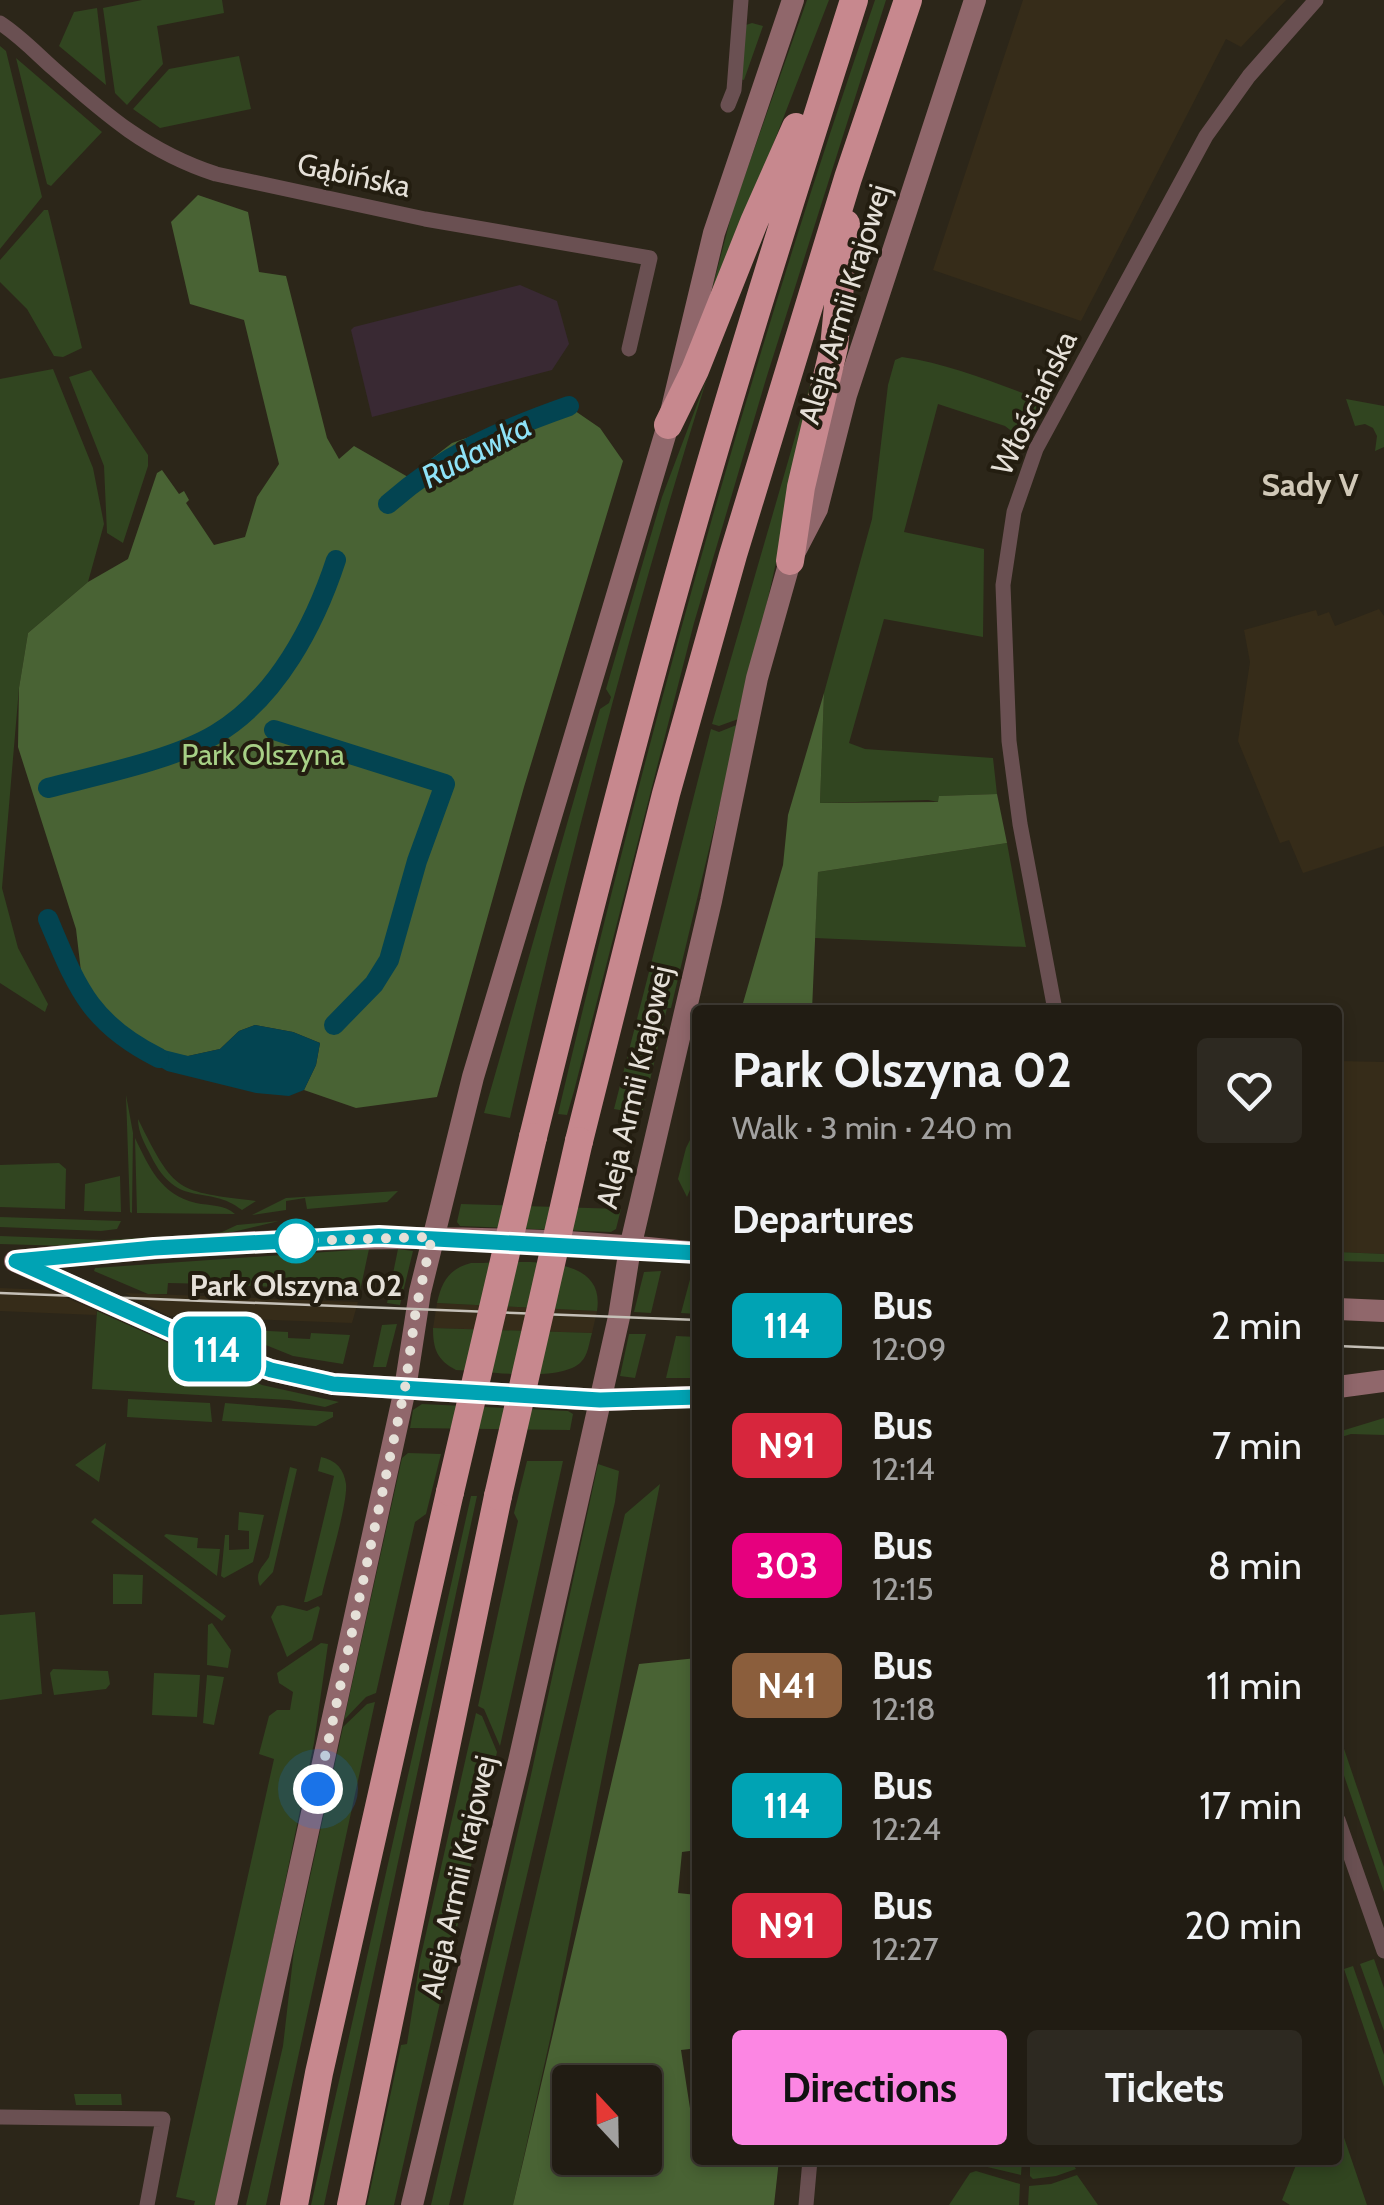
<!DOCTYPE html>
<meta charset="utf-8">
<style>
:root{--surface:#211c13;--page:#2d2921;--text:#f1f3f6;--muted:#a2a1a0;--line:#3e3a33;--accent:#fc86e3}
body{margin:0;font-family:Cabin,sans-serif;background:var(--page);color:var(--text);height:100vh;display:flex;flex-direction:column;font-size:38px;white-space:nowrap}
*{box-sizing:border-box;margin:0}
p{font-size:32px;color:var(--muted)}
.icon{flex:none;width:55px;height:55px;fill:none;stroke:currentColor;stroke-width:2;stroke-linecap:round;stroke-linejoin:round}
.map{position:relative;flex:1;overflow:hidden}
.side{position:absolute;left:692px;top:1005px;width:650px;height:1160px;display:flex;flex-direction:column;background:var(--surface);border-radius:10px;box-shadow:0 5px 15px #0003,0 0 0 2px var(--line)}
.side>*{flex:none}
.badge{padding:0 20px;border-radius:15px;font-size:35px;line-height:65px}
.needle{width:65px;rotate:338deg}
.fabs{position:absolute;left:552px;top:2065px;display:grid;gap:20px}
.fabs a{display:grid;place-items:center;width:110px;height:110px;border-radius:10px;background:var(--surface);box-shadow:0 5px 15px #0003,0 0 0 2px var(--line);font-size:50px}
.you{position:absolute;width:50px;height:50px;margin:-25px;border:8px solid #fff;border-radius:50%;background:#1a73e8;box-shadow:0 0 0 15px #1a73e833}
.map>.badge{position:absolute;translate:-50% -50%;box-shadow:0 0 0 5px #fff}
h2{padding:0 40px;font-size:38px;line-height:90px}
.round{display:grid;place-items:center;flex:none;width:105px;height:105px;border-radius:10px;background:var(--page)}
.overview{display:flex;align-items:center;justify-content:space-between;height:170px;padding:0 40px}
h1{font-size:48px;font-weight:800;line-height:75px}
.button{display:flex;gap:20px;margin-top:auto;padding:20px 40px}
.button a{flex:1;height:115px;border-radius:10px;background:var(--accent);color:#111;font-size:40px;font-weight:800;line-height:115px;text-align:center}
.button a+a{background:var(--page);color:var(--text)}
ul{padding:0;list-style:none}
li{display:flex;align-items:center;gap:30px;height:120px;padding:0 40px}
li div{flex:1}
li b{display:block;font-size:38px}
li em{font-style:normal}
li .badge{min-width:110px;font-weight:700;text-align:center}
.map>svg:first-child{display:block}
.built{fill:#362c19}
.industrial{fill:#392933}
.green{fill:#314520}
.forest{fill:#496334;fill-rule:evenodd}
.water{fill:#034451}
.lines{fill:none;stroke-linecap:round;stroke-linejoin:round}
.canal{stroke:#034451;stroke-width:20}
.street{stroke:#6a5052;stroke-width:15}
.secondary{stroke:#90676b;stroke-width:22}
.highway{stroke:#c7888e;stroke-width:28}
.tram{stroke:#c5c0b7;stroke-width:2.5}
.highway-bridge{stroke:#c7888e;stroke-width:28}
.line-casing{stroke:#fff;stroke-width:22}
.line{stroke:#00a3b4;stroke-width:15}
.walk{stroke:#e5e0d8;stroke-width:10;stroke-dasharray:0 18}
.stop-dot{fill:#fff;stroke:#00a3b4;stroke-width:5}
.labels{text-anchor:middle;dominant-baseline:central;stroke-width:8;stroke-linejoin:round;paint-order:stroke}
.street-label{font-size:30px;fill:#e5e0d8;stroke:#231d10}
.park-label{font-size:30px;fill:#a7d086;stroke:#231d10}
.stop-label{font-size:30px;font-weight:bold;fill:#e5e0d8;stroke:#231d10}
.water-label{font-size:32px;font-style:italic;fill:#8ee2f7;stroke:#231d10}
.neighbourhood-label{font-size:32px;font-weight:bold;fill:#d0c8b7;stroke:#231d10}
</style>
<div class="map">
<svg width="1384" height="2205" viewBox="0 0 1384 2205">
<rect width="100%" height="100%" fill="#2c2619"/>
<path class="built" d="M1023,0H1286L1241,47L1226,39L1081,321L933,270Z
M1379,609L1384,616V846L1303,873L1289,840L1280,843L1238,741L1250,662L1244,630L1316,610L1318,616L1329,612L1335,626Z
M1338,1061L1384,1062V1254L1338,1252Z
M0,1288L48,1290L97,1311L96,1315L0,1311Z
M125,1293L358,1302L352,1323L168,1316Z
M437,1303L597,1311L592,1333L433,1328Z"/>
<path class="industrial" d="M520,285L557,301L569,344L552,370L372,417L351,330L354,327Z"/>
<path class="green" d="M142,0H222L224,13L157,26L163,64L127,105L115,93L103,8Z
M807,0H829L702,328L733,209Z
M875,0H886L766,379L694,623L574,1091L567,1115L558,1114C646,738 749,365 875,0Z
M97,8L106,85L59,46L74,12Z
M752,23L763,26L744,80L740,79L746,25Z
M0,46L6,51L42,197L0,249Z
M239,56L251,109L160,128L133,109L169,69Z
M16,58L102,132L51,186L47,184Z
M44,210H48L82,348L63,357L54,356L27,309L0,282V260Z
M824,337L798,465L741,718L719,726L712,724Z
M902,357C949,364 994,382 1038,399L1040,404L1022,439L1005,426L938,404L904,532L984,549L983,637L884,619L849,743L865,749L993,758L997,794L940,796L939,802L928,800L820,803L824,693L872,519L888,385L895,360Z
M53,369L93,468L104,524L88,582L28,633L19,688L2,888L18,948L48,1004L45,1012L0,983V379Z
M91,370L148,455V466L123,543L107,533L104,466L69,377Z
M707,378C631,621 566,869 510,1118L484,1113L600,709L609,703L611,697L606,689L662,497Z
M1346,399L1384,406V447L1375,451L1377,436L1373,428L1365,424L1355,426Z
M739,724L671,1008H667L642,1114L614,1109L711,729L719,732Z
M1007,843L1026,947L815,938L818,872Z
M126,1095L133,1133L132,1213L130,1212Z
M138,1119C175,1194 177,1191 256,1201L242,1210C208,1183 178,1211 151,1156C145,1144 138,1133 138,1119Z
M697,1126V1173L687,1197L678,1179L686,1148Z
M135,1138C149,1167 161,1195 196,1203C210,1206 224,1204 235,1214L137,1213Z
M59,1163L66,1169L65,1209L0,1207V1165Z
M120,1176L121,1212L84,1211L85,1184Z
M398,1191L387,1202L307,1209L305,1198L286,1201V1210L252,1215L286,1198Z
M461,1204L621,1209L616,1229L611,1232L460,1226L457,1222Z
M0,1217L121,1221L117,1229L101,1231L0,1227Z
M279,1221L220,1235L68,1246L0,1244V1236L104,1240L204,1234L222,1232L237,1225Z
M369,1249L360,1291L230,1285V1280L213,1279L212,1284L168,1283L167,1294H148L94,1271L95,1268Z
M398,1249L413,1251L400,1305L387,1303Z
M1338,1252L1384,1254V1262L1338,1261Z
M471,1263C512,1264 607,1248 597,1311L437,1303C442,1281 449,1269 471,1263Z
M661,1271L651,1313L634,1312L644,1272Z
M692,1272L697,1273V1314L681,1313Z
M97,1311L262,1385L339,1402L325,1407L289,1400L92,1389Z
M397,1324L386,1367H373L382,1325Z
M433,1328L592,1333C589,1343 588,1355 581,1362C561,1383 485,1371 456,1370C437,1360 433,1349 433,1328Z
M226,1329L288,1332V1338L310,1339L311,1333L350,1335L343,1364L293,1356Z
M629,1334H646L635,1378L620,1376Z
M676,1336L697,1337V1378H666Z
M128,1399L210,1403L212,1422L127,1417Z
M225,1403L333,1412V1417L316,1426L222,1421Z
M422,1404L568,1411L573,1414L570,1430L410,1428L413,1410Z
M1384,1418V1435L1351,1434L1338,1438V1432Z
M106,1443L99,1482L75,1465Z
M408,1453L441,1454L426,1514L415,1522L376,1693L366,1697L344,1720L402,1458Z
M321,1457C336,1460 344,1469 346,1484C348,1504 327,1571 322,1595L307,1602H304L334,1476L318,1471Z
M527,1461H563L500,1746L484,1709L478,1706L518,1521L514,1513Z
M598,1464L619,1471L615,1502L449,2205H431L531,1775Z
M290,1467L297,1469L273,1572L260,1586C254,1572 263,1567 269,1557Z
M660,1484L551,2035L513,2205H463L625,1514Z
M471,1496H477L324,2205H311Z
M239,1512L264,1515L253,1562L224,1578L221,1576L225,1535H229V1550L249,1549V1531L238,1530Z
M95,1518L226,1616L222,1621L91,1522Z
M166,1534L198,1538L197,1548L220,1549L217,1576L164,1536Z
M113,1574L143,1575L142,1604H113Z
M283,1605L307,1611L318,1606L320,1608L312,1640L287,1657L271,1617L277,1606Z
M35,1612L42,1694L0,1700V1615Z
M212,1623L231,1650L228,1668L207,1665L208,1625Z
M321,1643L328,1644L314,1743L218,2205H194L195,2201L176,2197L274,1759L259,1754L269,1716L277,1710H290L293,1692L279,1683L277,1673Z
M53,1669L108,1671L110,1684L106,1689L54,1695L50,1673Z
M154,1673L200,1675L197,1717L152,1715Z
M207,1675L224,1677L214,1725L203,1723Z
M375,1702L266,2205H246L283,2046L294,1950L343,1727L367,1704Z
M476,1713L482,1716L497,1752L394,2205H367L401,2045L407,2044L420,1960Z
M1338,1731L1384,1867V1892L1338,1758Z
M1374,1959L1384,1988V2031L1360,1964Z
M1353,1966L1384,2055V2087L1344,1969Z
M74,2094H121L122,2105H76Z
M1338,2120L1367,2205H1290L1282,2200L1298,2160H1338Z
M1022,2160L1021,2175L979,2165L977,2161Z
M1030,2160H1071L1076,2169L1056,2176L1033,2179L1030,2176Z
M976,2171L1020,2184L1019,2205H949L970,2173Z
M1077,2175L1098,2205H1028L1029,2186L1051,2184Z"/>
<path class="forest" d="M198,195L248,212L259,272L286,276L327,438L339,459L354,446L408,477L452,443L565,404L600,428L623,461L524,787L437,1097L356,1108L304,1090L316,1065L320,1043L293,1032L255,1025L239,1031L220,1049L188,1056L173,1055L136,1043L92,1003L82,980L76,929L18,747L19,688L28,633L88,582L128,559L157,473L162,470L179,494L184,491L189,500L186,503L214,545L245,537L257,497L279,464L244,320L190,304L171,222Z
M824,693L820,803L938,802L939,796L997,794L1007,843L818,872L812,1010H741L783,865L788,815Z
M697,1658V1850L682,1852L678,1893L697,1895L698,2048L681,2050L698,2160H779L774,2205H513L639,1664ZM645,2082V2158H570V2082Z"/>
<path class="water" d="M255,1025L293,1032L320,1043L316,1065L304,1090L289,1096L256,1093L167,1071L140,1055L134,1048L136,1043L188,1056L220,1049L239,1031Z"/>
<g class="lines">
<path class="canal" d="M388,504C445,454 498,431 569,406
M274,730L445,784L417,861L389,960L374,984L334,1025
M48,788C98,775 173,760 216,734C277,698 315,624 336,560
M48,919C77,987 89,1023 159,1058"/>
<path class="street" d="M0,23C20,36 36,53 54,69C106,115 148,152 216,174L425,219L650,258L629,349
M728,105L734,90L741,0
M1055,1010L1020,824L1009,741L1003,585L1014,512L1036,449L1206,136L1249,76L1316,0
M1338,1820L1384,1951
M0,2117L163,2119L147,2205
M806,2205L810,2160"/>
<path class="secondary" d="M15,1261L203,1345L271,1370L333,1384L600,1400L698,1397
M17,1261C243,1237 471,1228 698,1253
M1338,1309L1384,1311
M1338,1387L1384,1381
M226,2205L405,1389L420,1292L473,1077L668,425L714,233L793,0
M412,2205L519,1761L619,1317L630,1248L711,901L757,678L790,561L817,509L846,395L975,0"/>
<path class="highway" d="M668,425L695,370L754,222L796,127
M790,561L801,487L834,347L846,224
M533,1137C584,929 637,720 696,514C745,342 800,171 854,0
M579,1141L666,794L733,555L848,178L908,0
M294,2205L319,2073L450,1492
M351,2205L498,1496"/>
<path class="tram" d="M0,1293L698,1320
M1338,1346L1384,1348"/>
<path class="highway-bridge" d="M450,1492L533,1137
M498,1496L579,1141"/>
</g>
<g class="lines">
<g class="line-casing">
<path id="line" d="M698,1253L379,1236L154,1248L16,1261L203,1345L271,1370L333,1384L600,1400L698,1397"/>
</g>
<use href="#line" class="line"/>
<path class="walk" d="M296,1241L432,1237L416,1309L405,1388L318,1789"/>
</g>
<circle class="stop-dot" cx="296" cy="1241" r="20"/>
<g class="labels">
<g class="street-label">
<text transform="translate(354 175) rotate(12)">Gąbińska</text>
<text transform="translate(844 304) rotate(-73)">Aleja Armii Krajowej</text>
<text transform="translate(1034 403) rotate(-64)">Włościańska</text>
<text transform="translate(634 1087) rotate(-77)">Aleja Armii Krajowej</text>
<text transform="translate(458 1877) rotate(-77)">Aleja Armii Krajowej</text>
</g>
<g class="park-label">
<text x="263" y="754">Park Olszyna</text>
</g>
<g class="stop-label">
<text x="296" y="1285">Park Olszyna 02</text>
</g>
<g class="water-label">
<text transform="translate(476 451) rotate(-28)">Rudawka</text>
</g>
<g class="neighbourhood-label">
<text x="1310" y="484">Sady V</text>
</g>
</g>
</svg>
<div class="fabs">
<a><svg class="needle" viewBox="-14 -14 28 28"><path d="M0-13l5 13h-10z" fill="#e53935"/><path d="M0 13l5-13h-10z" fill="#a2a1a0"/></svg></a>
</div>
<div class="you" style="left:318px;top:1789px"></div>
<b class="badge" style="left:217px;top:1349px;background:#00a3b4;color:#fff">114</b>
<section class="side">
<div class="overview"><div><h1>Park Olszyna 02</h1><p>Walk · 3 min · 240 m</p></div><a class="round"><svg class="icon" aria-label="heart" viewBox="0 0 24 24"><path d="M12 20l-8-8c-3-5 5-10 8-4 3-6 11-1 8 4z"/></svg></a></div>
<h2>Departures</h2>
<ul>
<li><span class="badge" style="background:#00a3b4;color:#fff">114</span><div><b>Bus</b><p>12:09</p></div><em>2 min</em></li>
<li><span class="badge" style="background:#d7263d;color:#fff">N91</span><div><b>Bus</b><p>12:14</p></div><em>7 min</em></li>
<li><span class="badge" style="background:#e6007e;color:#fff">303</span><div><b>Bus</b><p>12:15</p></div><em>8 min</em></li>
<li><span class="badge" style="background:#8b5e3c;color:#fff">N41</span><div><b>Bus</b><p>12:18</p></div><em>11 min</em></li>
<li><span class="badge" style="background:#00a3b4;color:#fff">114</span><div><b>Bus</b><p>12:24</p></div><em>17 min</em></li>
<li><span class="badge" style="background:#d7263d;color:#fff">N91</span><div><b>Bus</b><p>12:27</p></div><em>20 min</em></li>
</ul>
<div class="button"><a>Directions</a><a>Tickets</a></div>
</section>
</div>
